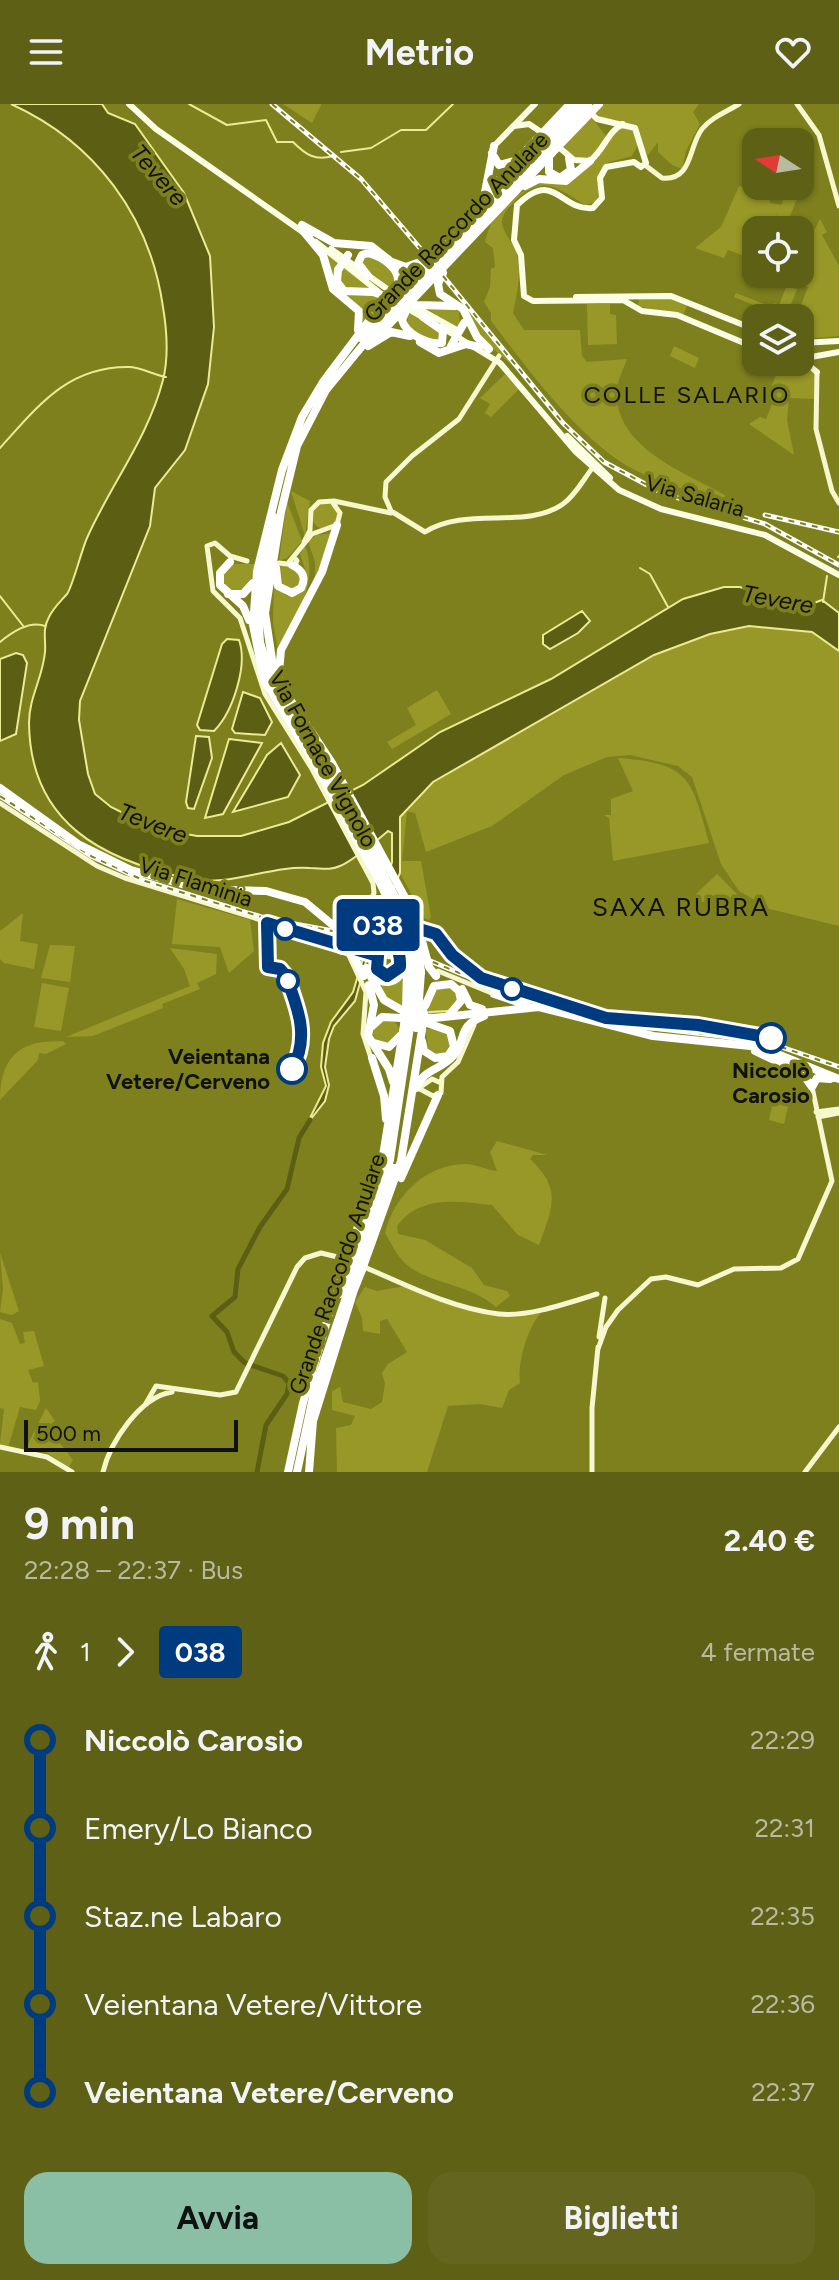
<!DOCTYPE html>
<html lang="it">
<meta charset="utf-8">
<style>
:root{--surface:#5e6016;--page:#64661f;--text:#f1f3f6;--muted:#b9bba1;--accent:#8abfa5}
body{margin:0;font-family:Figtree,sans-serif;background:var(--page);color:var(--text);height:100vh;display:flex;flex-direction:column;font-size:30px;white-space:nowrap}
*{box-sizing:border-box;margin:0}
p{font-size:26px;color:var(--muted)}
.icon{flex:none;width:44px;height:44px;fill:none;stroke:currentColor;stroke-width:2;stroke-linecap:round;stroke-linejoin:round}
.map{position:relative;height:1368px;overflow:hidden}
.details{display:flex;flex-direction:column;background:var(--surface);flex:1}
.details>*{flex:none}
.badge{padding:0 16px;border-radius:6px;font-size:28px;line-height:52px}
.needle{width:52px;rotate:282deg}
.fabs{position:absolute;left:742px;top:24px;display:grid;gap:16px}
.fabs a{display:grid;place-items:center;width:72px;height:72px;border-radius:16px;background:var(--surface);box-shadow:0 2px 6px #0004;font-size:40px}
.scale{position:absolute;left:24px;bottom:20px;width:214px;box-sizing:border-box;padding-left:8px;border:4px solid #111;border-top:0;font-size:22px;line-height:28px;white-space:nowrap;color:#111;-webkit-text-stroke:6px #7e801d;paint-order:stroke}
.map>.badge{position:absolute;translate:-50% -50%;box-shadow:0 0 0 4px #fff}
.legs{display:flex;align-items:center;gap:12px;height:88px;padding:0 24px;font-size:26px}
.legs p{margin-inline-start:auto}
.head{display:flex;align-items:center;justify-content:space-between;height:136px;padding:0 24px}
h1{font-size:44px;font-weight:700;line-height:60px}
.primary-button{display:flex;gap:16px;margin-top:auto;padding:16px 24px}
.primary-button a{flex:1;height:92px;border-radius:24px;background:var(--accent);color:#111;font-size:32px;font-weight:700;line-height:92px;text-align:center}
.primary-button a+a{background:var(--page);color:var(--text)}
ul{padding:0 24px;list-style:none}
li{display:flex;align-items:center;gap:28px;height:88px;font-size:30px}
li i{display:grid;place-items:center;width:12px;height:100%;margin:0 10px;background:currentColor}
li i::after{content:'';width:20px;height:20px;margin:-10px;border:6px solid;border-radius:50%;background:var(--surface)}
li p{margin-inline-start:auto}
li:first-child i{background:linear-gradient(#0000 50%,currentColor 0)}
li:last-child i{background:linear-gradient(currentColor 50%,#0000 0)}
header{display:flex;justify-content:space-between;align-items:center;height:104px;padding:0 24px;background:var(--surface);font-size:36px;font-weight:700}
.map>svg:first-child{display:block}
.green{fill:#979827}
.water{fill:#5c5f13;stroke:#ebea95;stroke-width:2}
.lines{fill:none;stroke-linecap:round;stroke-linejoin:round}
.stream{stroke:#ebea95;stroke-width:2}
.river{stroke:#5c5f13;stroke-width:5}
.secondary{stroke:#f6f7cc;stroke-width:5}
.primary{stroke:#fcfee4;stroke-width:6}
.highway{stroke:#fff;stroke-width:8}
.rail-casing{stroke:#fff;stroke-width:5}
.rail{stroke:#7e801d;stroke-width:2;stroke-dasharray:6;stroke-linecap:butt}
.secondary-bridge{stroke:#f6f7cc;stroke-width:5}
.highway-bridge{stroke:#fff;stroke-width:8}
.line-1-casing{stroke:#fff;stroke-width:18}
.line-1{stroke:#003b80;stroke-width:12}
.stop-1-dot{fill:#fff;stroke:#003b80;stroke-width:4}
.labels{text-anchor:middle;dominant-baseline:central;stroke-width:7;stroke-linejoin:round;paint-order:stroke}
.street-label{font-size:22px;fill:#111;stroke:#7e801d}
.stop-label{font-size:22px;font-weight:bold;fill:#111;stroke:#7e801d;text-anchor:end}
.water-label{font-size:24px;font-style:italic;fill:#111;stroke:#7e801d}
.neighbourhood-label{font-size:24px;letter-spacing:2px;fill:#111;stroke:#7e801d}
.quarter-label{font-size:26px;letter-spacing:2px;fill:#111;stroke:#7e801d}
</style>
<header><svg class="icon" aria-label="menu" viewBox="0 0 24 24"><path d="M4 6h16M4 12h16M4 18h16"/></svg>Metrio<svg class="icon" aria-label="heart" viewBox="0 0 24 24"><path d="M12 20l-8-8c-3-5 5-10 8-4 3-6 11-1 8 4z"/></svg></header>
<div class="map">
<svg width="839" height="1368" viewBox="0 0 839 1368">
<rect width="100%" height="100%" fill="#7e801d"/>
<path class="green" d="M283,0H321V1L312,19Z
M603,0H699L693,8L700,20L686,47L682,65L672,61L658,48V38L648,51C640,43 643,30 633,21L602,14L595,9Z
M591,13L606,32L591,53L579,56L563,44Z
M620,23L633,25L638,41L632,52L609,58L601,65L597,98L585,101C556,84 543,69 514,98C508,104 502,110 502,119C503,127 509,135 513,141C524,161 517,189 513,209L524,226H580L582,252L587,258L627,255C624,264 618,275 617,284C612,343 684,368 725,391L724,396C686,386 648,377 615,354C567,319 527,264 491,217V209L484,198L490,183L491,165L495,163L493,144L485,138C500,73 555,85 594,57C606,48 610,33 620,23Z
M739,82L763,86L771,99L781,101L786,91L797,95L784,126H771L778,108L769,126H756L755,156L728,146L724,154L695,144L721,123Z
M820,115L827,128L822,131L839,162V232L800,235V214H796L808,183L800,180L811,152L805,149L810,124L815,125Z
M319,142L340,159L341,185L383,194L363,220V211L339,189Z
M369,150L396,167L398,177L392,185L361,162V154Z
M342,162L372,186H346L339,178Z
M787,181L797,186L785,214L734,193L736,189L772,203L774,199L779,201Z
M665,193L688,199L683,212L638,202L639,195Z
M587,200H610V210L616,211L617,240L588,241Z
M444,202L459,207L460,224L428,206Z
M468,205L513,260L514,263L480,233Z
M408,208L441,226L442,236L433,237L407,223Z
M674,242L699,254L695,264L670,252Z
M781,258H800L816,269L815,295L789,294L787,316L794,351L749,320L760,313L766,315L775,293L769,288Z
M505,270L520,284L491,313L485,309L490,300L480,294Z
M291,387L310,397L305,432Z
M287,398L302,437L287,454L279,457Z
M312 412a13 13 0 1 1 26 0a13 13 0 1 1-26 0Z
M331,429L315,478V458L308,437L317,431Z
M305,441C319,482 296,511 278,546L273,519L274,481L287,492L304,485L308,474L300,450Z
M232,460H255L250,480L237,489L226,485C220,473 223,469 232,460Z
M278,461L289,462L303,473L295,487L282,484Z
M749,522L812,528L839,547V822L770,805L739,787L721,760L692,673L678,662L630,651L607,653L564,671L492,722L426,748L415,709L407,707L402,757H421L431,813L429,816L424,814L400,769V713L433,678L455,662L654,551L710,530Z
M437,586L451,610L392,645L387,638L416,621L407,604Z
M618,654C690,659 692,675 709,739L613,757L609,714L604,711H611V695L633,687Z
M717,770L738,791L736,802L697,797L696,790Z
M177,795L250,816L254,847L229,869L220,843L172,840Z
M23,809L20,837L38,840L34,865L4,859L0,855V827Z
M50,841L75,842L70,878L41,874Z
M170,844L217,850L216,870L197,879L200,885L162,900L163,904L93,932L66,933L190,882L184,865Z
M404,871L402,904L385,893L379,879Z
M42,879L69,884L61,927L34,923Z
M443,880L459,890L457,903L445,910H428L431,888Z
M373 928a13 13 0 1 1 26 0a13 13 0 1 1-26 0Z
M426,925H444L451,935L449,947L441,952L428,948Z
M43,938L63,937L66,940L46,950L39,949L38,956L0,996C0,966 10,942 43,938Z
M775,990L790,994L784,1020L769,1016Z
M497,1037L547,1051H533L530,1055C562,1085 553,1102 539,1141L518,1131L492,1101C457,1097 420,1091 397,1122L398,1130L425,1136L472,1164L484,1181L507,1187L510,1192L496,1203C471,1181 437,1181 411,1164C398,1155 392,1141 385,1129C394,1092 426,1060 466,1060C476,1060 486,1066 497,1067L490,1048Z
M0,1149L19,1207L12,1211L0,1208L3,1185Z
M405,1182L489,1211L542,1208C528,1221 517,1260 520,1279L509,1286L502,1304L480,1300L448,1302L427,1368H337L336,1324L351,1321L355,1312L332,1306V1287L340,1283L343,1298L371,1305L382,1298L385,1280L382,1269L388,1260L407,1248L387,1215L380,1217V1230L363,1227L362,1214L355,1198L365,1183L377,1187Z
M0,1215L12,1219L20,1240L25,1239L23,1228L34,1227L44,1262L28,1266L33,1279L38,1278L40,1297L36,1306L20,1303L8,1344L0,1340L4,1305L0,1304Z
M46,1304L55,1317L48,1322L49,1325L73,1356L69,1363L45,1348L25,1346Z"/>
<path class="water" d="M11,0H102L108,9L135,20L184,89L210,152L214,223L208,280L185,346L155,384L150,422L80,597L79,616L88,670L95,690L111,703L153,724L197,732H241L289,718L363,681L440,628L551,575L683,495L724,483H740L788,499L797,495L814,499L822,496L839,509V547L812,528L749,522L710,530L654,551L433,678L400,713V769L374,828L355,897L334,922L329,935L325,963L329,981L325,997L307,1020L326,982L321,963L323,939L331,918L353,888L392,758V729L388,727C376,737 354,756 340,762C329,767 321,764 310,764C271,761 229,783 190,775C102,756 30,719 29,619C29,593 43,573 45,548C46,535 42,526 49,513C54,503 60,498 67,490C72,484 82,445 87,434C111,380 148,334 163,276C169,252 167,227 163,203C150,112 95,38 11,0Z
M582,507L590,517L578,529L550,545L543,540V531Z
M227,535L239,536C248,561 233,608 214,627L200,626L197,621L222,540Z
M16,549L23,551L27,559L16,630L0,637V555Z
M243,588L260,594L272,618L265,631L235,629L232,625Z
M196,632L209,633L212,654L194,705L188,704L186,698Z
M229,635L262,639L223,710L205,714Z
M281,639L300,671L288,693L233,708L267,651Z"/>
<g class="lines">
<path class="stream" d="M189,0L227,21L266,16L277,38H293C306,51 315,57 333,52
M341,48L371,44L401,26H426L453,0
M0,344C38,302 68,262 129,263C141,263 153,271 166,273
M838,453L839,452
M640,464L650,470L668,503
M0,492L24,523
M823,498L827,472
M0,538C12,528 29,516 45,522
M429,908L448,907"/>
<path class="river" d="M257,1368L266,1321L287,1290L289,1279L283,1272L245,1259L234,1248L227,1228L212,1212L235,1193L238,1165L260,1123L287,1085L299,1034L310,1016"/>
<path class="secondary" d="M797,0L819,31L839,102
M645,61L662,74C693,77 688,43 702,25C712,13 726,8 739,0
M499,252L459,315L412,352L386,378L385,393L391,407L425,428C466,402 527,426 563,400C576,391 584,374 594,362
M817,268L816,325L832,387L839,399
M304,438L310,426L311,406L319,398L334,397L391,409
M247,457L230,452L215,439L207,442L213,487L240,514L265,590L312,665L373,779L374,789L368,801
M289,458L312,430L337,421L340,409L333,399
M279,459L295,461L297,457L294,453
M0,699L97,762L125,774L371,850L398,854
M356,811H347L346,819L363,831
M345,843L366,888L363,930L371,954
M378,852L377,864L383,871H392L400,863
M438,867L494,890
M418,984L433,992L441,989L442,973L458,958L474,921
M419,984L432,975L441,979
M816,1008L839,1005
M818,1013L839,1009
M362,1162C404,1180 453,1205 499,1210C529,1213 568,1199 597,1190
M599,1233L605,1194
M598,1245L606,1223L618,1206L651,1175L666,1173L698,1181L734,1165L781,1164L798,1155L832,1077L812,983
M145,1301L156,1282L220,1291L236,1288L297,1163L305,1154L321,1149L346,1155
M0,1343L47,1353L72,1368
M103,1368C110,1338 140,1293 172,1288
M592,1368V1304L598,1243
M805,1368L839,1323"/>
<path class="primary" d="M129,0L156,25L307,131
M590,8L597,15L635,24L646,59L641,63L634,58L606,63L600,74L602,94L593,104C559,107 555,64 517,101L514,136L521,151L524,192L533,197L623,196L642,207L677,211L756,244
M514,22L529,20L544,30
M555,40L574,56L590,57C604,46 608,27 623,20
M494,42L535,0
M316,138L379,188
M331,145L390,187
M576,193L671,192L756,226
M414,202L459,227
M410,206L424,214
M441,223L500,259L576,348L619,386L661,405L765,431L839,471
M800,239L839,237
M800,255L839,248
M802,256L817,268
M567,332L610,374"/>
<path class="highway" d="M492,49L499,61L514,57
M549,55V68L560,74L571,66L569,54
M525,82L539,75L566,77L590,57
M485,88L494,42
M302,121L334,139L371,142L389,156
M304,128L323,151L333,185L359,207L358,226
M392,158L406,163L420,158
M338,166L337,178L344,187L373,188L385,192
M443,169L438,180L440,190L463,205L477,233L489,245
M368,172L358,159L362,151L368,149C383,153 403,166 397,182
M415,201L455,202
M406,207L402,216C406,230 428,241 442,239L443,227L423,213
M378,232L551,50
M361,234L541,42
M420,238L439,249L466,240L479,243
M368,242L391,228L410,232
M274,413L258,509L260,538L270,574L330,670L400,802
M230,458L220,469V481L243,502L249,516
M276,464L278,482L292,489L301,484C307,473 302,466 292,461
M228,490H243L253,479
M279,568L281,546L322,468L337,421
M409,801L332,659L285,588L273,562L265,509L281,408L297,342L326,286L363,241L545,46
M405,847L395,810L379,777L317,663L264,576L253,521L257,467L282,366L302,313L323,278L378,205L536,36
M366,864L384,896L414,913L434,914L539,903L653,932L760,943L839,975
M371,870C383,882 397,881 404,864
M369,881L374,901L368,932L389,965L393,978
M462,885L470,901L482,905
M494,890L527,901
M425,902L434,882L451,880L459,887L461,897L449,911
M406,905L407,865
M412,907L414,867
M418,908L421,868
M371,923L382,913L401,914
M422,937L424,947L435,954L448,952L454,943L450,927L427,919
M374,939L389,943L401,931
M755,947L802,969L812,983L817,974L830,975
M372,954L384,992L386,1015
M416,984C424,964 442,966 454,951C468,933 456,923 484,912
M401,1074L438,991
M347,1152L382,1058L404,921
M352,1154L390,1056L410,923
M359,1157L394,1064
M364,1160L401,1057L422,926
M339,1190L350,1161
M352,1191L362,1166
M288,1368L303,1299L344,1159
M297,1368L315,1284L356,1164
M309,1368L313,1317L353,1189"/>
<g class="rail-casing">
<path id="rail" d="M272,0L361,75L425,150
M443,172L563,319L604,358L662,389L765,420L839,461
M765,411L839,428
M0,692L91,752L145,777L268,815L349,830L428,856L486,880L618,920L764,937L839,963"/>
</g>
<use href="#rail" class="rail"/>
<path class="secondary-bridge" d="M363,831L393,839L400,863"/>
<path class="highway-bridge" d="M536,36L570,0
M541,42L580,0
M545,46L588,0
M551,50L599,0
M338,166L348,151
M451,242L464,219
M0,684L78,740L131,766L200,785L266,787L305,798L340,827L364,872
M405,796L416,828L421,868
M400,802L409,829L414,867
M421,833L429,863L436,872
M355,844L348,819L353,807L373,802L391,811
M405,847L407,865
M404,921L406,905
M410,923L412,907
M416,924L418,908
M422,925L424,909
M344,1159L347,1152
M350,1161L352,1154
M356,1164L359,1157
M362,1166L364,1160"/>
</g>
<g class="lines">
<g class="line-1-casing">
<path id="line-1" d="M292,965C310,934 298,904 286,872L280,865L268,863L267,819L378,852L377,865L387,872L400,863C402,834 380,835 359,829L354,822L358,816L384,822H409L436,830L452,851L481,874L606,914L698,921L771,934"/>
</g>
<use href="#line-1" class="line-1"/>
</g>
<g class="stop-1-dot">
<circle cx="285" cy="825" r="10"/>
<circle cx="288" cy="877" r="10"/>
<circle cx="512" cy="885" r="10"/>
<circle cx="771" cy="934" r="14"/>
<circle cx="292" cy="965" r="14"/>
</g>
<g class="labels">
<g class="street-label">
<text transform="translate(456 123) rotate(-46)">Grande Raccordo Anulare</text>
<text transform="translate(695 392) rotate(16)">Via Salaria</text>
<text transform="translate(323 655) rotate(61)">Via Fornace Vignolo</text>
<text transform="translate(196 778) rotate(18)">Via Flaminia</text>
<text transform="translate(337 1170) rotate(-71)">Grande Raccordo Anulare</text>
</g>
<g class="stop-label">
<text x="270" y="952">Veientana<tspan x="270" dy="25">Vetere/Cerveno</tspan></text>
<text x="771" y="966" text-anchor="middle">Niccolò<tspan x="771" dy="25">Carosio</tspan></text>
</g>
<g class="water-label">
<text transform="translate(159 71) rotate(49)">Tevere</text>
<text transform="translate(778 495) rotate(10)">Tevere</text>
<text transform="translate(153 719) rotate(21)">Tevere</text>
</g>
<g class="neighbourhood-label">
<text x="687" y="290">COLLE SALARIO</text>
</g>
<g class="quarter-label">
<text x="681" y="803">SAXA RUBRA</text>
</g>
</g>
</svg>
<div class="fabs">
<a><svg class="needle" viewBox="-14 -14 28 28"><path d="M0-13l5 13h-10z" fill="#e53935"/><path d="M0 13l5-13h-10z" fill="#b9bba1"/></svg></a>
<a><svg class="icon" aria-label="locate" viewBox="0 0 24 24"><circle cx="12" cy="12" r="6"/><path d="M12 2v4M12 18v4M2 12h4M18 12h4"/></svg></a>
<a><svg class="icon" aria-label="layers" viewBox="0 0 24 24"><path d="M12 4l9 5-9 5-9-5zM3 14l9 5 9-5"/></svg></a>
</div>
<div class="scale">500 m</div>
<b class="badge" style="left:378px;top:821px;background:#003b80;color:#fff">038</b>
</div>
<section class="details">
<div class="head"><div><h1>9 min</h1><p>22:28 – 22:37 · Bus</p></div><b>2.40 €</b></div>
<div class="legs"><svg class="icon" aria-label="walk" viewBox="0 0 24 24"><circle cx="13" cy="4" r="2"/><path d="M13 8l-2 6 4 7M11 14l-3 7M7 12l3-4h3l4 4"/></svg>1<svg class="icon" aria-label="forward" viewBox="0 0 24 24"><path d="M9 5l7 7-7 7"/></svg><b class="badge" style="background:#003b80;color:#fff">038</b><p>4 fermate</p></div>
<ul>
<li><i style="color:#003b80"></i><b>Niccolò Carosio</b><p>22:29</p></li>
<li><i style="color:#003b80"></i><span>Emery/Lo Bianco</span><p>22:31</p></li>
<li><i style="color:#003b80"></i><span>Staz.ne Labaro</span><p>22:35</p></li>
<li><i style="color:#003b80"></i><span>Veientana Vetere/Vittore</span><p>22:36</p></li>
<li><i style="color:#003b80"></i><b>Veientana Vetere/Cerveno</b><p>22:37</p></li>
</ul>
<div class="primary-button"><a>Avvia</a><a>Biglietti</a></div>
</section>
